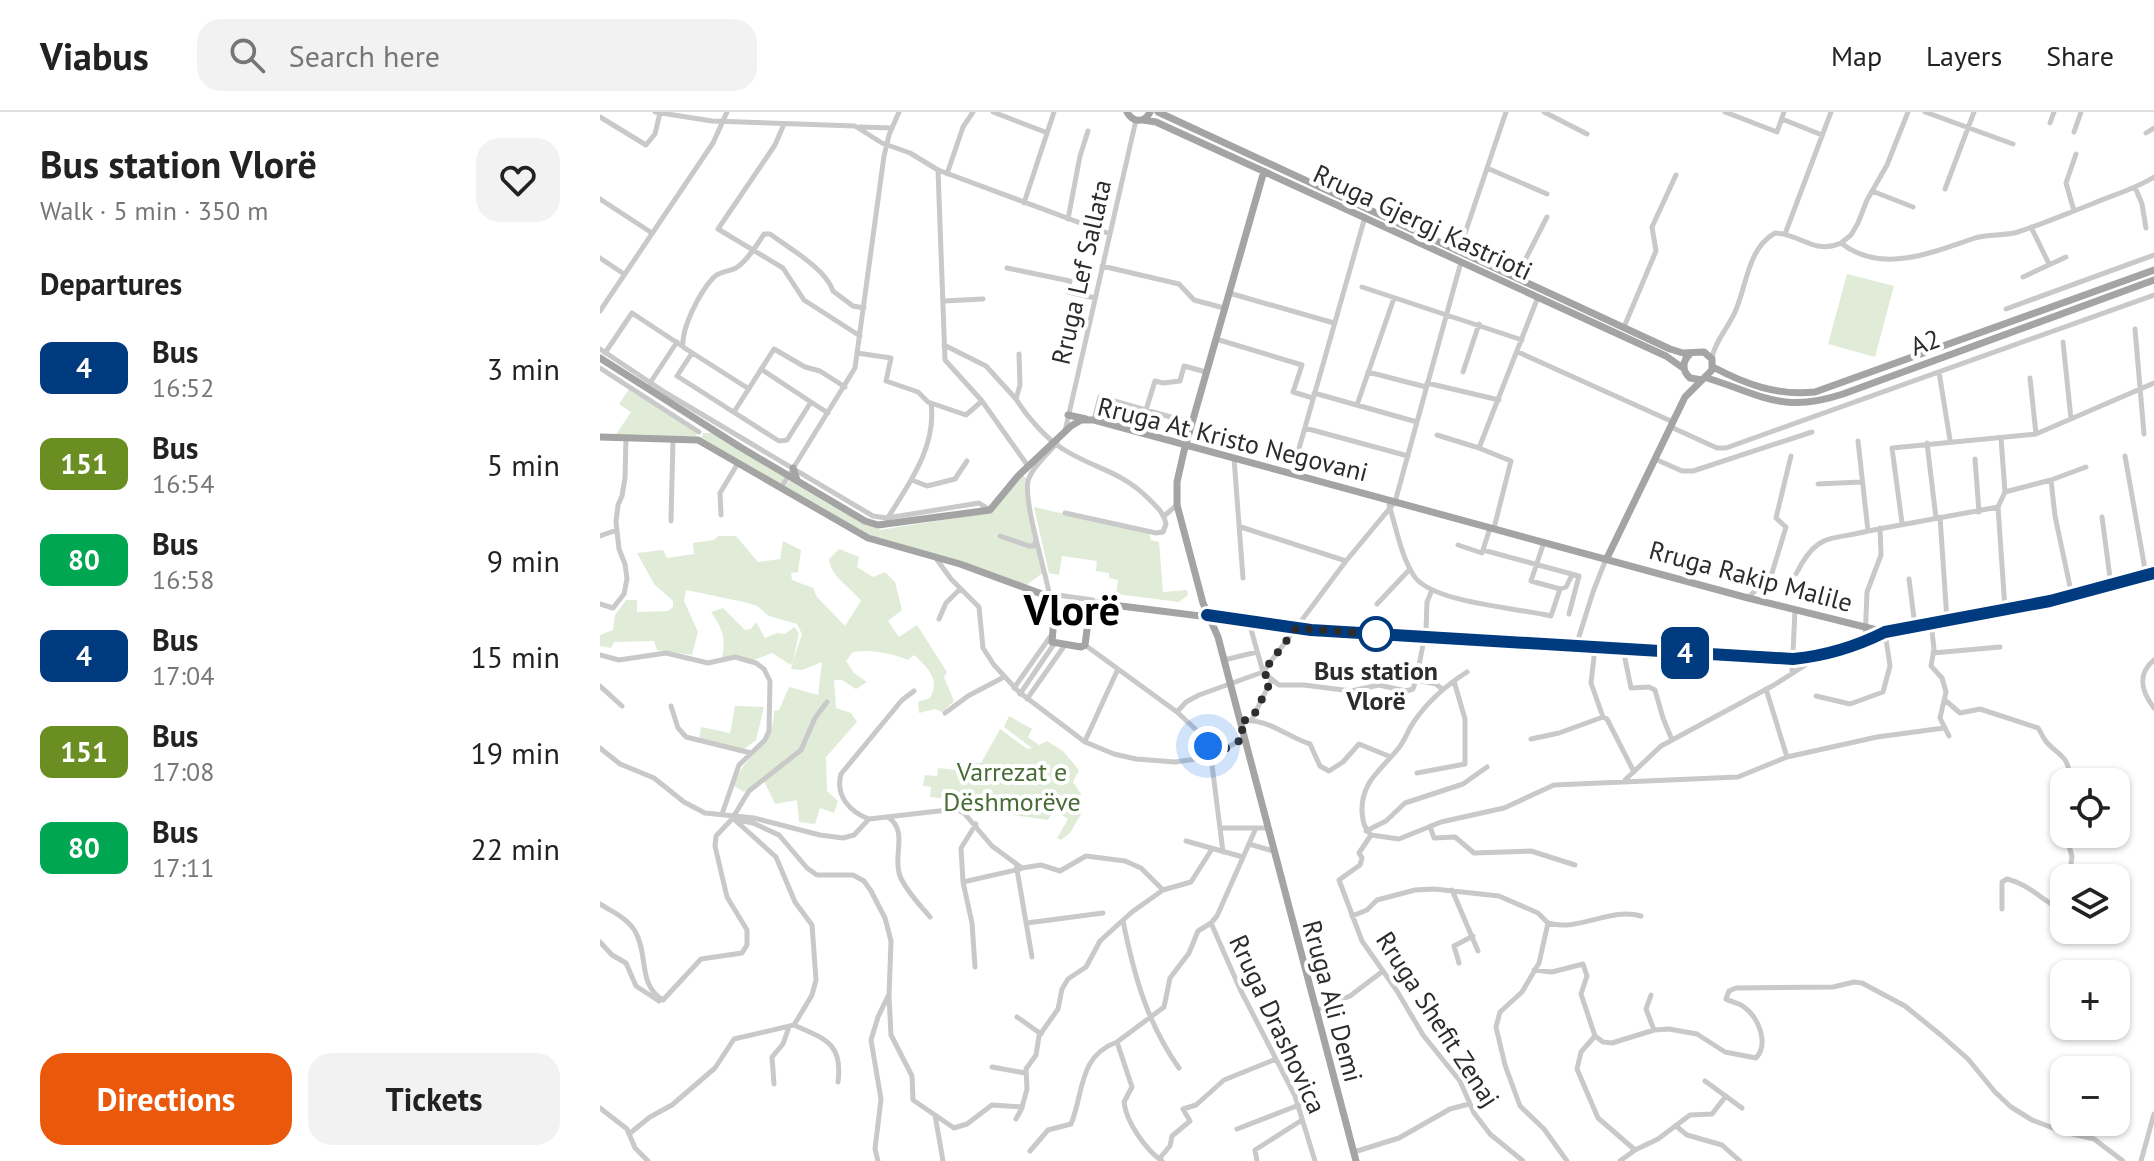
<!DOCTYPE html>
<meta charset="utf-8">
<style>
:root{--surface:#fff;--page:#f2f2f2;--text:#222;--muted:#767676;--line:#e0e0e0;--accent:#ea580c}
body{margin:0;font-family:"PT Sans",sans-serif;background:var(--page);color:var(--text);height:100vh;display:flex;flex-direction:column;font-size:30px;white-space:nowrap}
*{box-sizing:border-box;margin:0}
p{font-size:26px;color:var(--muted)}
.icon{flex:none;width:44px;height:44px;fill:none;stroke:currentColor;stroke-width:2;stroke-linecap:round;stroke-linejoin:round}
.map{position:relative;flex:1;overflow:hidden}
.drawer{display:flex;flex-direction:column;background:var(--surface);width:600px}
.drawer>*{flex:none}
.badge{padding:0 16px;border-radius:12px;font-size:28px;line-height:52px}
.tools{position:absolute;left:1450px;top:656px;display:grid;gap:16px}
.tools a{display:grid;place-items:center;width:80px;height:80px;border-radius:16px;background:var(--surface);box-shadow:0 2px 6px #0004;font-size:40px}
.you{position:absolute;width:40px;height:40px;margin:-20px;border:6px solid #fff;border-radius:50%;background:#1a73e8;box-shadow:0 0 0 12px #1a73e833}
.map>.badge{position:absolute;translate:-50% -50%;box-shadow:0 0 0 4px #fff}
h2{padding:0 40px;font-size:30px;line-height:72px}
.round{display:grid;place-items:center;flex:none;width:84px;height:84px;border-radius:24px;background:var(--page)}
.head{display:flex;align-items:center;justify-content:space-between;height:136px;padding:0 40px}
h1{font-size:38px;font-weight:600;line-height:60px}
.cta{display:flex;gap:16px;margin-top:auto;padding:16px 40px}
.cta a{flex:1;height:92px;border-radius:24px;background:var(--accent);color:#fff;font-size:32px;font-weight:600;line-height:92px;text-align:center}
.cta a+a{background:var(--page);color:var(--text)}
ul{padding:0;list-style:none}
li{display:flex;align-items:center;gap:24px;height:96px;padding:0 40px}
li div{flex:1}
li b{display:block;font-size:30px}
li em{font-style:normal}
li .badge{min-width:88px;font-weight:700;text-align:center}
header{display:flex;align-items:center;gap:48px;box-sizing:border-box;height:112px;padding:0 40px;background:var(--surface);border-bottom:2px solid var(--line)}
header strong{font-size:38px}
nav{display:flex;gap:44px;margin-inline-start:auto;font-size:28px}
.search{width:560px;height:72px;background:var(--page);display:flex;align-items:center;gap:20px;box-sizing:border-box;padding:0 28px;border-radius:24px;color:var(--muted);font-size:30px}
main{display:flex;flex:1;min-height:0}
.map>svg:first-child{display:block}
.green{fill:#e0ecd7}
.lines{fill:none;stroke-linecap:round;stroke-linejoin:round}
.minor{stroke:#c9c9c9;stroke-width:5}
.major{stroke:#a4a4a4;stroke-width:7}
.line-casing{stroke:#fff;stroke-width:18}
.line{stroke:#003b80;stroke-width:12}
.walk{stroke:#2c2c2c;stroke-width:8;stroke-dasharray:0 14.4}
.stop-dot{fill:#fff;stroke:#003b80;stroke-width:4}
.labels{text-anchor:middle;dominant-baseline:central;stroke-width:8;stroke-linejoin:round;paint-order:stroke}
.street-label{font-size:26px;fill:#2c2c2c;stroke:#fff}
.stop-label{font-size:26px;font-weight:bold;fill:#2c2c2c;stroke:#fff}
.park-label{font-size:26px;fill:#486c36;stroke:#fff}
.town-label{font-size:42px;font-weight:bold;fill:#000;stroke:#fff}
</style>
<header>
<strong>Viabus</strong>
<div class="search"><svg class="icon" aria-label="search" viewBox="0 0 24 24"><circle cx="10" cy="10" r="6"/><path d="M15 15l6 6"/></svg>Search here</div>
<nav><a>Map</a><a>Layers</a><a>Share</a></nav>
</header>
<main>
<section class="drawer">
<div class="head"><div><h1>Bus station Vlorë</h1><p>Walk · 5 min · 350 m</p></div><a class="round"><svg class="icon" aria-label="heart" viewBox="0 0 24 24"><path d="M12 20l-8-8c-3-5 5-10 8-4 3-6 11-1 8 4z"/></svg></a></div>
<h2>Departures</h2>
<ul>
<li><span class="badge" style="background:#003b80;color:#fff">4</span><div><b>Bus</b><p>16:52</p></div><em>3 min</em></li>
<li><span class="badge" style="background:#6b8e23;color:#fff">151</span><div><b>Bus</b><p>16:54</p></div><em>5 min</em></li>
<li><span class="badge" style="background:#00a651;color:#fff">80</span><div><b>Bus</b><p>16:58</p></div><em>9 min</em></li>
<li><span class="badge" style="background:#003b80;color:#fff">4</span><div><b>Bus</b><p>17:04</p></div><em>15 min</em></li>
<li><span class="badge" style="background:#6b8e23;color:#fff">151</span><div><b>Bus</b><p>17:08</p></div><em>19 min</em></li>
<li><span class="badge" style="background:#00a651;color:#fff">80</span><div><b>Bus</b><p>17:11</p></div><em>22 min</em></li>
</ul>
<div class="cta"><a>Directions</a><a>Tickets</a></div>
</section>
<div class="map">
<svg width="1554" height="1049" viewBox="0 0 1554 1049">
<rect width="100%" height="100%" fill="#fff"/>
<path class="green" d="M1247,162L1294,174L1275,245L1228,232Z
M29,277L97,321L96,324H15L31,300L19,292Z
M103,321H112L186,365L180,374L101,327Z
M423,363L427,367L426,372L444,460L425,474L273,425L184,376L190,368L280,418L392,400Z
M434,395L549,421L551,428L559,430L563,480L587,478L588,483L579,490L516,482L518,468L509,466V461L496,459L497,449L462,444L459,463L449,461Z
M118,424H136L158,450L180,447L183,429L201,438L198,460L191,461L192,468L213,476L217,485L245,514L261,489C249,473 232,467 229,447L239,437L259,445L257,455L273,465L285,460L295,470L302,498L288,509L299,525L317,513L347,560L344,565L354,589L342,600L335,597L319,601L318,590L330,586C341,567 327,555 314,543L308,548C290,541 272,537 253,540L246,549L254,561L267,570L256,577L242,568H234L236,596L251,601L257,610L226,645L227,679L238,689L234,701L220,696L215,712L199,710L197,688L175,692L163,667L144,680L134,674C144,638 173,641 174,599L179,598L189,575L218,583L222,550L202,558L191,557L193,549L191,553L172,541L154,548L122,547C126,527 123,517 111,500L123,496L145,518L151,517L156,510L165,526L177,521L185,522L194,515L199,521L193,549L202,522L197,512L169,504L157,494L144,490L86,478L84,489L98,520L92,543L57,538L54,529L14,530L11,536L0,534V523L13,518L15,503L26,488H37V500L68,499L73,495V489L54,472L37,441L63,438L67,446L94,442L93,431L114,428Z
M135,594L164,595L156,628L144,637L99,628L101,615L130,621Z
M409,604L432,617L428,625L439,633L447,629L463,639L479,658L473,670L481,682L478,690L481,702L470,721L461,728L457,726L468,707L454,698L448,708L362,696V689L330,685L331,675L323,674L325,663L337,664L338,656L367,659L369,650L381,651L400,617L427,637L432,636L404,615Z"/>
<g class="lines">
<path class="minor" d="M55,0L112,9L255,14L282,31L310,41L338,58L510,122
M393,0L445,20
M944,0L987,22
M1125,0L1177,20L1184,0
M1325,0L1413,32
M0,5L46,33L55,22L60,1
M1182,7L1222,23
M1450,11L1454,0
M184,12L175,33L118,117L183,156L204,188L260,224
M260,15L292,16
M1474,20L1481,0
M1546,21L1554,16
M887,56L947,82
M338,58L345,248L382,289L428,354
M347,62L363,15L373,0
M1535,75L1542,92L1546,116
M1345,77L1374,0
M1272,79L1313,95
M0,87L52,121
M424,91L454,0
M1474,99L1466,71L1476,42
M468,107L480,44L488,19
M1431,115L1449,152
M1185,122L1231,0
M1241,131L1251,123L1258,111L1267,88L1287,53L1308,0
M859,139L906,0
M0,146L24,162
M502,154L579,172L594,188L624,196
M407,156L470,169L468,180L495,186
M1423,165L1466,145
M916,166L947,105
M762,175L922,228
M629,181L734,211
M343,189L383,187
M1406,197L1554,143
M0,199L113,31L127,0
M1024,215L1056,139L1052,115L1076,63
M1535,217L1544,322
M616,227L702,253L693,280L713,286
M1463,230L1471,307
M344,233L386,254L416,287
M0,237L66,281L273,404L287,406L379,391L390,398
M918,240L1073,310
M5,241L32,201L82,234
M92,241L77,264L179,329L187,328L211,290L228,301
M257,241L291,246L286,269L318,280L328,290L366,303L382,289
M419,242L420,273L416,287C426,303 446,327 463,337C494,357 520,358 549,387C557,395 564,401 566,412L563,420L556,421L465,401
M1112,246C1115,229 1128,216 1135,200C1147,174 1147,137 1175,121C1201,122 1214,143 1241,131C1281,163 1333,140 1375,126C1389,122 1404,124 1418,120C1443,112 1468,101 1492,92C1513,83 1535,77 1554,65
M0,256L99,320
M161,257L211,290
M768,260L826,275
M863,260L879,212
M1339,260L1350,328
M1430,266L1436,322
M50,271L77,230
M827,271L899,288
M149,277L83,235C81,216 100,180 113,166C119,159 128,160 136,156C147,149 157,133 164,122H170C189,136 226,157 233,179L253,194L264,196
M714,281L817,310
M757,293L794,186
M546,298L555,269L563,271L580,269L584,254L606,260
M134,300L174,237L205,255L220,259L245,275
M494,308L500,285L592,311
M1071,315L1117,336H1126L1554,183
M705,316L808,344
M465,319L536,8
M837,323L879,336L911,349L894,416
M1258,329L1268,419L1398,395L1405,380L1401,326
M1327,331L1336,406
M879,336L938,185
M1525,344L1546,463
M634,346L643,466
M1055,347L1082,359H1093L1212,320
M1375,347L1379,400
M692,361L765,105
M312,368L327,374L355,367L367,349
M1451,368L1455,404L1472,484
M1218,372L1261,370
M181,376L255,256L284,44L289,23L299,0
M1405,380L1451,368L1486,355
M789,393C796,415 801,444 814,464C832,491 919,496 951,504L960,477
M1398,395L1405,497
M121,403L120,381L138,351
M564,404L577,393
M1340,405L1347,508
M1502,405L1511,473
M287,407C309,372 337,334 331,291
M71,409L73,327
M1302,411L1292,336L1436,322L1554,271
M641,415L746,449
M0,424L17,418
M400,424L429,434H434L436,428
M944,430L931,469L960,477L966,475L972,463
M858,433L882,441L890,416
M883,438L979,464L969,502
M335,445L351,467L379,495L383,536L394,553L419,580L485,630L514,642L536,647L575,650L611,645L644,626
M1196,462C1217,420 1229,429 1268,419
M1309,467L1315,514
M450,482L493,488
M450,485C446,461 421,383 429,366C434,353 449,341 457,331
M1148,486L1172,461L1186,415L1176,406L1191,344
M0,492L13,496L24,482L27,467L25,452L19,437L16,410L18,393L22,384L25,366L26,326
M777,492L810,457
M339,507L346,491L360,477
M649,510L663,560L679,573H704L751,579L779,573L806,579L813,577L816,568L836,572L842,577
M1331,511L1334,537L1331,554L1342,566L1346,580L1340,606L1349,624
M1265,529L1267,480L1281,443L1280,416
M485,533L577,600L605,626L611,645L623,740
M976,534L993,480L1006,447
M995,536L991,571L1003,605L1007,607L1034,660
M1023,537L1031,576L1049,575L1055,578L1063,606L1072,628
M1333,541L1400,535
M0,543L19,548L66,541L108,551L135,545L156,551L164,557L170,569L169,619L165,628L139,653L122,702
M624,548L657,540
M1554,548C1536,563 1542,580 1554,596
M867,560C845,574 827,590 813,611C807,620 804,631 797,638C780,659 761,670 762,700C763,710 764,716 771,723L799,727L841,710L904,696L954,673L1138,665L1187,645L1277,625L1344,616
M1192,561L1195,498
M816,568L826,518L827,490L832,478
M0,574L22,594
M414,576L450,525
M1166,577L1187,645
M420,582L454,532
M1216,584L1250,592L1283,580L1290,554L1285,520
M427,587L465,533
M1345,588L1360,601L1380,597L1438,616C1441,620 1442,624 1445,628C1454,641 1469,643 1469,662L1457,674L1455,680L1464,717
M71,594L78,616L86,625L151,641
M577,600L586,590L599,583L663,560L746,449L795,390L861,150
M345,601L368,584L404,565
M652,607L671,569
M640,609C667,605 685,624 710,632L720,654L729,659L743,650L759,632L791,645
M931,627L959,621L1003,605
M485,629L518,557
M0,636L20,652L54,666L84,690L105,701L154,706L220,723L243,726L254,723L269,707L356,697L364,701L392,734L422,756L441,753L460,759L486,744L525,749L541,756L563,778
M817,661L865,652V607L854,569
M1025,668L1061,634L1174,573L1218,545
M288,705C309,720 292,743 300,764C306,779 320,793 330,805
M132,707L153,711L179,723L207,756L217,763H253L264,769L271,779L285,806L291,829L289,884L291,923L312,964L313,988L354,1016L367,1012L392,993L422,995L427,977L426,957L436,943L439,924L458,897L462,877L468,867L486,855L500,829L532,800L563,778L591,770L612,737
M269,707C250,700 235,684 241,662L302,588L314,579
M830,714L834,726L855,725L874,741L931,739L975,753
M622,716H656
M667,716H656L617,804L611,811L640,877L695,984L715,1049
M766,719L786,709L805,691L863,672L887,655
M1466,722L1472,745L1469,766
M771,723L759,741L762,746L760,753L739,768L762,829L797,879L823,923L860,969L874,1001L890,1022L923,1049
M586,729L643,745
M649,732L673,739
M416,752L432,845
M363,770L420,757
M852,778L878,839
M0,792C13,800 27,806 35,819C49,843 37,872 63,888L101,847L142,841L147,833V818L127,785L115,734L116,724L132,707L149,679L201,638L215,606L227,590
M1402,797V770L1407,767C1430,772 1443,790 1464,799
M752,804L767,798L777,788L815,778L834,777L899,784L938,801L948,811L939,851L922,880L900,900L896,915L905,953L920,994L944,1017L967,1049
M523,809C534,863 547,911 579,956
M427,811L503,801
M948,811C980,820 1010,795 1041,804
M0,830L12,843L26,851L36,874L59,889
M859,851L854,834L873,824
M375,855L372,811L363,770L361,736L376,712
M934,858L952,860L983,852L987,864L981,882L995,924L1003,930L1012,931L1054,918L1069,917L1097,922L1125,940L1156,946C1169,932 1159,906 1144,895C1140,891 1131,890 1126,887L1129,879L1136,876L1233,875L1254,870L1262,871L1305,894L1342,924L1368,947L1395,980L1411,995L1432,1008L1464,1020L1494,1027L1523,1049
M1051,883L1046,897L1054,918
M716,898L750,884L783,859
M417,905L441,922
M194,913C225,927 243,931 238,970
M995,924L981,940L977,957L998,1006L1035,1038
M392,955L425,961
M1105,969L1142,996
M174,972L172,945L183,932L189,915
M0,996L27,1017L35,1036L48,1049
M335,1003L343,1049
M416,1007L422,996
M1076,1014L1087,1023L1122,1033L1140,1049
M637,1017L699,993
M29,1022L50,1005L72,993L115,956L134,927L194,913L212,883L216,868L212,813L195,790L176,745L136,709
M430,1039L448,1018L471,1012C484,981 478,944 517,930
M754,1040L799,1026L850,997L869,992
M559,1047L570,1034L572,1024L590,1009L583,997L596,993L624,968L676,947
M278,1049L275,1037L281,987L271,928L278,905L288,884
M562,1049C546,1038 526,1010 524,990L532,975L517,930L564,895L570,866L589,841L598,819L611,811
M657,1049L655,1038L702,1008
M1020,1049L1035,1038L1058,1027L1090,1003L1112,1002L1126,984
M1541,1049L1554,1002"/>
<path class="major" d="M527,0C533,11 545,11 550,0
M558,0L1070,237L1083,241L1104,240L1112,247V258L1085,285L1007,446
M543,8L556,10L1066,244L1083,256
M664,59L584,339L577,370V393L603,491L618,525L756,1049
M1090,242C1082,249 1082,259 1090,266L1102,268
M0,246L140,335L265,409L278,413L390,398L418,364L471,314L481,308H494L1148,486L1285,520
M1113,255C1145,272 1177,284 1215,280L1554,158
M1107,266C1162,283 1183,302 1243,282L1554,168
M468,303L486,307
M0,325L98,328L268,426L360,452L450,485L455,492L452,530L481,535L485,533L490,495L497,491L711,518L1193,547C1224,544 1257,535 1285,520L1472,484L1554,461
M193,356L197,368"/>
</g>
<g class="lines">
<g class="line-casing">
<path id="line" d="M607,503L711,518L1193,547C1224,544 1257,534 1285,520L1450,489L1554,461"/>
</g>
<use href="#line" class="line"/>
<path class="walk" d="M608,634L611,645L644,626L640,609L652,607L671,569L663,560L696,516L776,522"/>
</g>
<circle class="stop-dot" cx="776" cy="522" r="16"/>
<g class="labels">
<g class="street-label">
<text transform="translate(823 110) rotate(25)">Rruga Gjergj Kastrioti</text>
<text transform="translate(481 160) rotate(-77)">Rruga Lef Sallata</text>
<text transform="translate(1325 230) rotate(-20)">A2</text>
<text transform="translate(633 327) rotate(14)">Rruga At Kristo Negovani</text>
<text transform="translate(1151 464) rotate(15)">Rruga Rakip Malile</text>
<text transform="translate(733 889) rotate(75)">Rruga Ali Demi</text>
<text transform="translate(838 907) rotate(57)">Rruga Shefit Zenaj</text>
<text transform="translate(678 912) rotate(65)">Rruga Drashovica</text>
</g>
<g class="stop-label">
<text x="776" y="558">Bus station<tspan x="776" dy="30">Vlorë</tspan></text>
</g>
<g class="park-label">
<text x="412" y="659">Varrezat e<tspan x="412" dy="30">Dëshmorëve</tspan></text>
</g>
<g class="town-label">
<text x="472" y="497">Vlorë</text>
</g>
</g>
</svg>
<div class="tools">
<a><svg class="icon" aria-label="locate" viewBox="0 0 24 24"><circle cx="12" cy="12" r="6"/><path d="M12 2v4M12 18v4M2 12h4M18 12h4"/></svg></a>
<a><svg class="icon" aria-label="layers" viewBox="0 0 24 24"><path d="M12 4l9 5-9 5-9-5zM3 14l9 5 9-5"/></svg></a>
<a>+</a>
<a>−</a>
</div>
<div class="you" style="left:608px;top:634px"></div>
<b class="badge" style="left:1085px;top:541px;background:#003b80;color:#fff">4</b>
</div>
</main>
